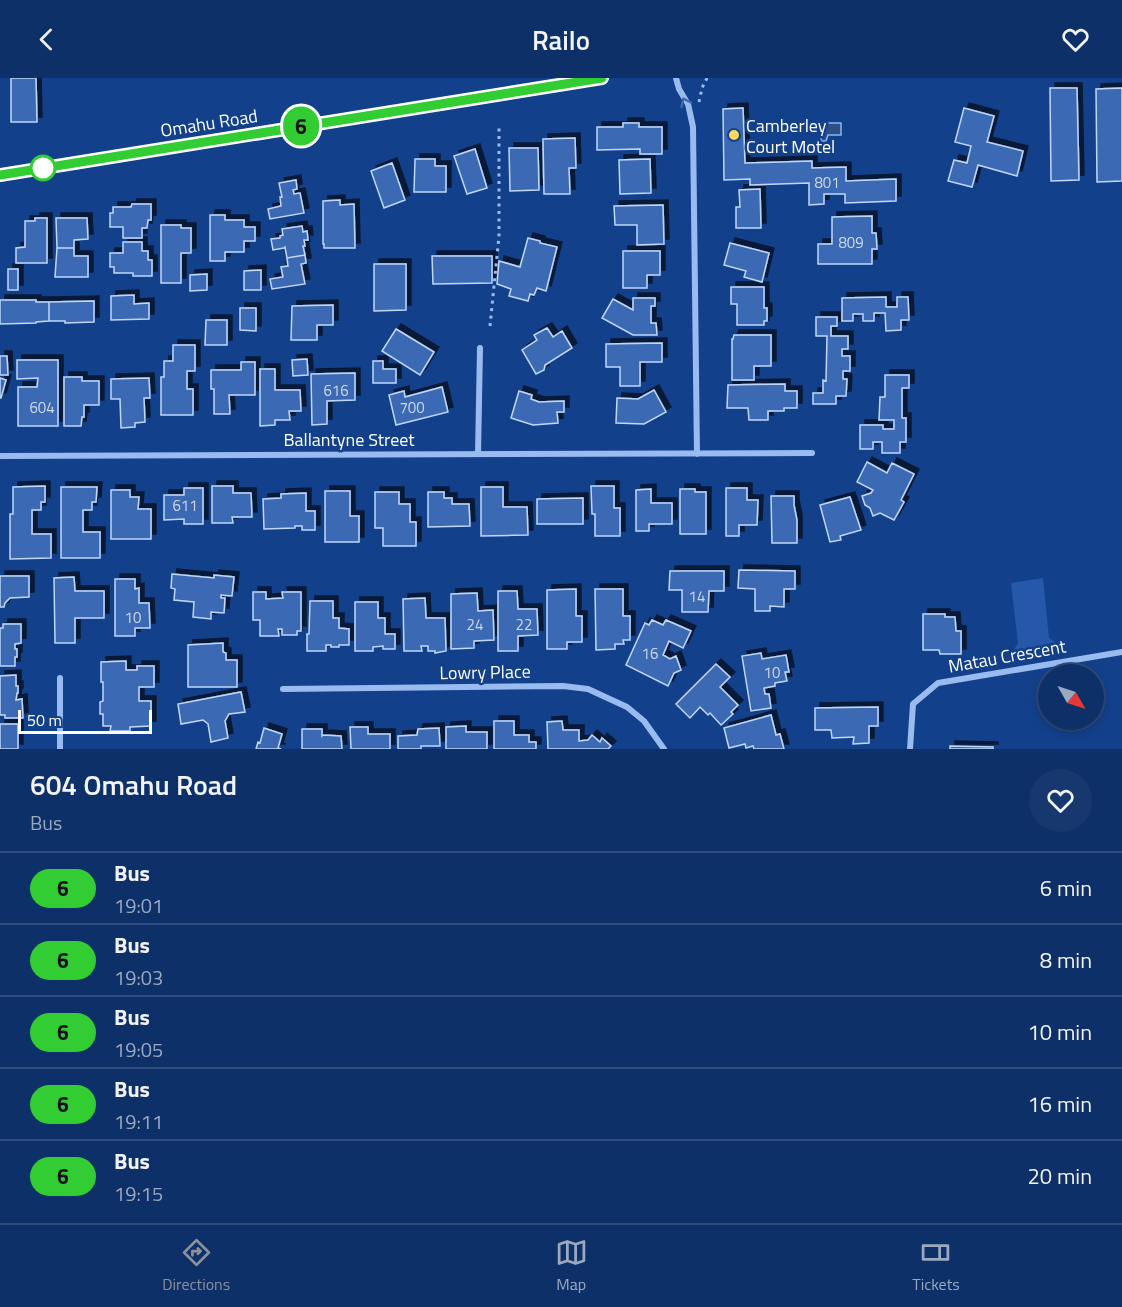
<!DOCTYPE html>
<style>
:root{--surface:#0e3068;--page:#17386e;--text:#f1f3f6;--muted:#9ba9c0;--line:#2e4b7c;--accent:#8c9099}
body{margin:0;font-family:"Titillium Web",sans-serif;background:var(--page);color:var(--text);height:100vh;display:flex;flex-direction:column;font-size:22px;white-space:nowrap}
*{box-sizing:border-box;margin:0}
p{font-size:20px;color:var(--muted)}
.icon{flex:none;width:33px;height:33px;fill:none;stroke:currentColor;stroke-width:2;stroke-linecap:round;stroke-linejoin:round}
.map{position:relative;height:671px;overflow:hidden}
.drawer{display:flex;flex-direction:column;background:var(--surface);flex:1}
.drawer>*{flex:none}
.badge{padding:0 12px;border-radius:20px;font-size:21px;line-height:39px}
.needle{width:39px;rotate:129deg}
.controls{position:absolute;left:1038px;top:586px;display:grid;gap:12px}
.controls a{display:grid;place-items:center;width:66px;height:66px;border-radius:50%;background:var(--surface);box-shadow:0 3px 9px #0003,0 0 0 2px var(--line);font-size:30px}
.scale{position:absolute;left:18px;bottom:15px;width:134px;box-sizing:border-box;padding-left:6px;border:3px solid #fff;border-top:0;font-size:16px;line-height:21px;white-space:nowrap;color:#fff;-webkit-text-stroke:4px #13408a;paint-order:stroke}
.map>.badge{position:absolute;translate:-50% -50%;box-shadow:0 0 0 3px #fff}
.round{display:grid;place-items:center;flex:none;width:63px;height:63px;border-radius:32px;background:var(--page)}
.summary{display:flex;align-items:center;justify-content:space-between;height:102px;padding:0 30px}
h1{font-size:28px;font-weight:600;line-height:45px}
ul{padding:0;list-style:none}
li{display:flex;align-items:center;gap:18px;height:72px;padding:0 30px;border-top:2px solid var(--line)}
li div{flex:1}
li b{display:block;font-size:22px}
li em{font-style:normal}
li .badge{min-width:66px;font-weight:700;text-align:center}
header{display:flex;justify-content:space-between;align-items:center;height:78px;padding:0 30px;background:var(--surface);font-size:27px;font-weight:600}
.tab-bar{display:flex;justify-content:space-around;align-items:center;height:84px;border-top:2px solid var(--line);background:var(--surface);font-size:16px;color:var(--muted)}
.tab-bar a{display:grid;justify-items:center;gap:3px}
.tab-bar .active{color:var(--accent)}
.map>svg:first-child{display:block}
.green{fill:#2558a9}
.water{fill:#2d4f86;stroke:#8bb5f4;stroke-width:1.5}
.building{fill:#3b69b3;stroke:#c0d7fc;stroke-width:1.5;filter:url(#shadow)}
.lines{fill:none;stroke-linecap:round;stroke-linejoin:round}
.path{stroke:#99bcf0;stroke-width:3;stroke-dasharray:3 4.5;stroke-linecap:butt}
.street{stroke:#99bcf0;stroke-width:6}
.secondary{stroke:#c7dbfb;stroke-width:12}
.oneway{stroke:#426bae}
.line-casing{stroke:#fff;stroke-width:14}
.line{stroke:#32cd32;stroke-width:9}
.poi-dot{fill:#ffd959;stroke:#13408a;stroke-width:2}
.stop-dot{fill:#fff;stroke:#32cd32;stroke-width:3}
.labels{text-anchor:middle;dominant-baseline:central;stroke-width:5;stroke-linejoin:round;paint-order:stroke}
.number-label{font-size:15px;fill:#cedaec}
.street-label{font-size:18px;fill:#fff;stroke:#13408a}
.poi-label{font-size:18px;fill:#fff;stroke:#13408a;text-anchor:start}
</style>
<header><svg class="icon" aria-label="back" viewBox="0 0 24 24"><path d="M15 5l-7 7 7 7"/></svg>Railo<svg class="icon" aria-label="heart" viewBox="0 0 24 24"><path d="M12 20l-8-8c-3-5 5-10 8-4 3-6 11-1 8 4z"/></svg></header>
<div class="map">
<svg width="1122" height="671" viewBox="0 0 1122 671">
<defs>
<filter id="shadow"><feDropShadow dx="5" dy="-5" stdDeviation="0" flood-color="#0009"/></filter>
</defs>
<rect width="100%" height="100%" fill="#13408a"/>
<path class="green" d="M1043,500L1049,560L1058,566L1012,575L1018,565L1011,505Z"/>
<path class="water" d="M821,45H841V57H828L826,63H821Z"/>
<path class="building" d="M11,0H36L37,44H11Z
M1050,10H1077L1079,102L1051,103Z
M1122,10V103L1097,104L1096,11Z
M743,30L745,85L812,83V90L846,89V103L896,101V123L845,125V116H824V126L809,127V105L750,107V101L724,102L723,31Z
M964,30L994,38L987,64L1023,73L1017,98L978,87L972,109L948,103L954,82L967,85L971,68L955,64Z
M623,45H639V49H662V76H640V71L597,72V49H623Z
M575,60L576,90H569L570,116H544L543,61Z
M509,70H538L539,112L510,113Z
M475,71L487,110L467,116L454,78Z
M415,81H435V88H446V114H414Z
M650,81L651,115L620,116L619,82Z
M392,85L405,122L384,130L371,93Z
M296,102L297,111L293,112L294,116L300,115L304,135L270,141L268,131L281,128L280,119H282L279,105Z
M760,111L761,150H736V129H740L739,112Z
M340,122V127L354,126L355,170H324V166H323V123Z
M132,126H151V142H148L147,150H142V160H123V149H110V135H113V129H131Z
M663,127L664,166L637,167V147H615L614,128Z
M210,137H225V142H244V149H255V163H244V174H225V183H210Z
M872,138V155H876L877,171H872V186H818V166H832V139Z
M35,140H47V185H16V170L25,169V143H35Z
M56,140H87L88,161L74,162V170H57Z
M161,147H181V150H191V175H181V205H161Z
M302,148L303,154L307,153L308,162H304L305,168H303L305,177L287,180L285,169L284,170L273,172L271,161L280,160V158L283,157L282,151Z
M528,160L540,163V165L557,169L546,213L537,210L534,217L530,216L528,223L509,218L511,211L497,206L499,183L520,189Z
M123,164H142V173H148V182H152V198H133V195H114V189H110V175H123Z
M730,165L769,175L762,204L744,199L746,193L724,187Z
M57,170H74V178H88V199H55Z
M623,173H660V197H647V210H623Z
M305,177L306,185L301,186L305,206L272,211L270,201L283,199L281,189L288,188L287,180Z
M432,178H492V205L433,206Z
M374,186H406V232L374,233Z
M8,191H18V212H8Z
M261,192V212H244V193Z
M207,196V212L190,213V197Z
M731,209H764V230H767V243H764V247H737V226H731Z
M134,217V226L149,225V241L111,242V218Z
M886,219V229H897V219H908L909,242H901V252L886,253L885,235H874V243H863V236H853V243H842V220Z
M633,220H655V228H651V245H656L657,257H633L602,240L613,221L633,232Z
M0,222H36V224H49V243L36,244V245L0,246Z
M94,223V244L65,245V243H49V224Z
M333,227V247H317V262H291L292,228Z
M240,230H256V253L240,252Z
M816,239H837V248H831V258H848V271H842V278H850V293H843V301H847L846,318H836V326H813V315H823V302L826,303L827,258H816Z
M206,242H227V267H205Z
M547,250L553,259L562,253L572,270L545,287L544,292L536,296L522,272L537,262L534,257Z
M396,251L434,274L420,297L382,273Z
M734,257H771V288H754V302H732V261H733Z
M662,265V284H640V308H620V289H606V266Z
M173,267H195V293H187V311H193V337H161V299H164V283H173Z
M0,278H7L8,297H0Z
M307,281L308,297L293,298L292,282Z
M17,282H58V348H18V309H37L38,300L17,301Z
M373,283H383V291H396V305H373Z
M241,284H255V317H229L230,336H214V311H211V292H241Z
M260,291H275V312H300L301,333H289L290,342H275V347L260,348Z
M355,295V322L327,323V346L312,347L311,296Z
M885,297H909V310H902V340H906V364H900V375H882V364H873V371H860V347H883V351H894V342H879L880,319H885Z
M64,299H82V303H99V327H84V339H82L81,348H64Z
M0,300L6,302L1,320H0Z
M149,300L150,320H144L145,344L135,345V349L121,350L120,321H111V301Z
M785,306V313H797V330H784V333H768V342H749L748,330H727L728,307Z
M442,309L448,334L396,347L389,317L404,313L405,319Z
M654,312L666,334L644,346L616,345L617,320L638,321Z
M519,313L532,317L531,321L539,324L564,323V334H557L558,345L533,347L511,340Z
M867,384L887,395L892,385L914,396L901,422L904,424L894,442L880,435L873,438L870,430L865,427L862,418L871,415L873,412L857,404Z
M45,408V424H41V432H32V456H51V480L10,481V436H13V409Z
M212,408H233V415H251L252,439H232L233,445H212Z
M591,408H614V430H620V458H595V436H592Z
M61,409H97L96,424H92V432H83V454H100V480H61Z
M481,409H503V429H527L528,457L481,458Z
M184,410H203V446H184V441L164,442V417H184Z
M726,410H747V422H758L757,447H739V458H726Z
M651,411V425H672V446H649V453H636V412Z
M680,411H695V414H706V456H680Z
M111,412H130V419H139L138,431H151V461H111Z
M325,413H350V438H359V464H325Z
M375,414H399V426H410V444H416V468H383V450H375Z
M428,414H444V420H452V426H469L470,448L428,449Z
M306,415V433H315V452H302V448H295V450L264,451L263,421L281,420V416Z
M771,418H794V427L797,442V465H772Z
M850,419L861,452L840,458L841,462L830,464L820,427Z
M583,420V446H537V421Z
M739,492L795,493V511H784V529L770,528V533H755V511L738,510Z
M670,493H724V513H709L708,534H682V512H669Z
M172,496L214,500V497L234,499L232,518L221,517V520H225L224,535L211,534V541L193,539L194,524L174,522L175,511L171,510Z
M0,498H29V519L10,520L5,525L4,529H0Z
M74,499L75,513H104V540H75V565H55L54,500Z
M115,501H135V511L139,510V525H149L150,550H135V558H115Z
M576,511V538H582V564H567V571H547V512Z
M595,511H623V538H630V562H623L624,566H615V571L596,572Z
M498,513H517L518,531H537L538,557L518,558V573H498Z
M253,514H266V521L283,520L282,514H301V553H297V557H282V551H278L279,558H260V542H253Z
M477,515L478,533L493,532L494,562L474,563V570L451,571V516Z
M425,520L426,540H445L446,573L435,575V573H428V568H421L422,573H404L403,521Z
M310,523H333V540H339V550L349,551V567H339V569H331V567H326V573H307V556H309Z
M355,524H378V540H385V556H395V571H383V568L373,569V573H355Z
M923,536H945V539H955L956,553H961V576H940L939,572H923Z
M652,542L663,547L666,542L691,553L683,570L669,563L663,577L670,581L676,578L681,592L674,595L668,608L626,587L645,545L649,547Z
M3,546H21V565L15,566V571H17V579H15V588H0V550H3Z
M223,565V574L226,575V582H237V609H188V567Z
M761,575L762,581L786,577L789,594H785L787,603L775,605V608L764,610L765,616H769L771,630L751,633L742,578Z
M126,583V592H137V588H154V609H139V623H151V648L130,649V653H110L111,648H103V636H100V624L103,623V604H101V584Z
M716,586L730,599L720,609L738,627L731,634L733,636L721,647L710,635L708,637L700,629L690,640L676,626Z
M16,597V608H18V615H17L16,622L22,621L23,640H5V637H0V598Z
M241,614L245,634L229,636L225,643L228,660L211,664L208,646L203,642L181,646L178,626Z
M878,629V648H869V665L853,666L854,659L832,660L831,652H815V630Z
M771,637L776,657L780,656L784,671H754L753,668L746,670L745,666L729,670L724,650Z
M494,643H514V657H529V664H536V671H494Z
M562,643L563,652H579V663L588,662L592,657L600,664L602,660L611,668L608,671H548L547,644Z
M0,646H18V671H0Z
M466,648V654H487V671H446V649Z
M350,649H368V656H390V671H351Z
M264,650L282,656L278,670L281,671H256L258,664L260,665Z
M439,650L440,668H421V671H398V658L417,657L418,651Z
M302,651H322V658L323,657L341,658L342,671H302Z
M950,668L993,669V671H950Z"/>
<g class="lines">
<path class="path" d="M699,24L702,10L707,0
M490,248L499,158V47"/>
<path class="street" d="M676,0L679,11L688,26L693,49L697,376
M478,376L480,270
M0,378L812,375
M60,600V671
M283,611L563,608L588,611L627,629L644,643L664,671
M910,671L913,626L938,605L1122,574"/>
<path class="secondary" d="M0,97L602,0"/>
</g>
<defs><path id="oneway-chevron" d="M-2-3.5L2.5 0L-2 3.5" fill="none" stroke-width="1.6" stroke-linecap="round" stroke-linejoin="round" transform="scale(1.5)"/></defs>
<use class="oneway" href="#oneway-chevron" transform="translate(685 24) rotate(-115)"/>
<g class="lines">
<g class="line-casing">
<path id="line" d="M0,97L602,0"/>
</g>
<use href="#line" class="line"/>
</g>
<circle class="poi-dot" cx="734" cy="57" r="6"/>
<circle class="stop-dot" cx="43" cy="90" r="12"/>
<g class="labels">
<g class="number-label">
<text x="827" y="104">801</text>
<text x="851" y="164">809</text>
<text x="336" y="312">616</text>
<text x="42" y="329">604</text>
<text x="412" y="329">700</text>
<text x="185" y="427">611</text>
<text x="697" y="518">14</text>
<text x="133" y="539">10</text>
<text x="475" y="546">24</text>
<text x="524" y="546">22</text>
<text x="650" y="575">16</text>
<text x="772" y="594">10</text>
</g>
<g class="street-label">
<text transform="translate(209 45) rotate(-9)">Omahu Road</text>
<text x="349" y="361">Ballantyne Street</text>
<text transform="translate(1007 578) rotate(-10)">Matau Crescent</text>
<text transform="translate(485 594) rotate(-1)">Lowry Place</text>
</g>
<g class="poi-label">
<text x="746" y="47">Camberley<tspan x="746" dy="21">Court Motel</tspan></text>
</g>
</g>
</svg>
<div class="controls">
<a><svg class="needle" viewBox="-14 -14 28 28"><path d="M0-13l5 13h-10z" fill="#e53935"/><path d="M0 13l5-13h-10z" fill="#9ba9c0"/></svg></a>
</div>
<div class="scale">50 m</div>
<b class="badge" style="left:301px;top:48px;background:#32cd32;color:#111">6</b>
</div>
<section class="drawer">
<div class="summary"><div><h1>604 Omahu Road</h1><p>Bus</p></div><a class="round"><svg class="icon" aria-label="heart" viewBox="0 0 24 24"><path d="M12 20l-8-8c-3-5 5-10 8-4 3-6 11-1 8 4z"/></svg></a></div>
<ul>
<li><span class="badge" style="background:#32cd32;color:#111">6</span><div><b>Bus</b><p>19:01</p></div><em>6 min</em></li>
<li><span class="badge" style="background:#32cd32;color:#111">6</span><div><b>Bus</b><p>19:03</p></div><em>8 min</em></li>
<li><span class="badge" style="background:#32cd32;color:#111">6</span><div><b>Bus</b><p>19:05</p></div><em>10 min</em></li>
<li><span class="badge" style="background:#32cd32;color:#111">6</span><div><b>Bus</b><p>19:11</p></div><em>16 min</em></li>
<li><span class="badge" style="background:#32cd32;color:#111">6</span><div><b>Bus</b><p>19:15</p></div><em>20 min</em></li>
</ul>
</section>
<nav class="tab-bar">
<a class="active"><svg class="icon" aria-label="directions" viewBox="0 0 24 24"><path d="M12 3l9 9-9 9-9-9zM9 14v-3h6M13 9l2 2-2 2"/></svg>Directions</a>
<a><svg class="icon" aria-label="map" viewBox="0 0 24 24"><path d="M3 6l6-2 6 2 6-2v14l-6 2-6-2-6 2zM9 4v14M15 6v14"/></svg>Map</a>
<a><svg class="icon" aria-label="tickets" viewBox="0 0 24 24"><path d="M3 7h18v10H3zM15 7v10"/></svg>Tickets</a>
</nav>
